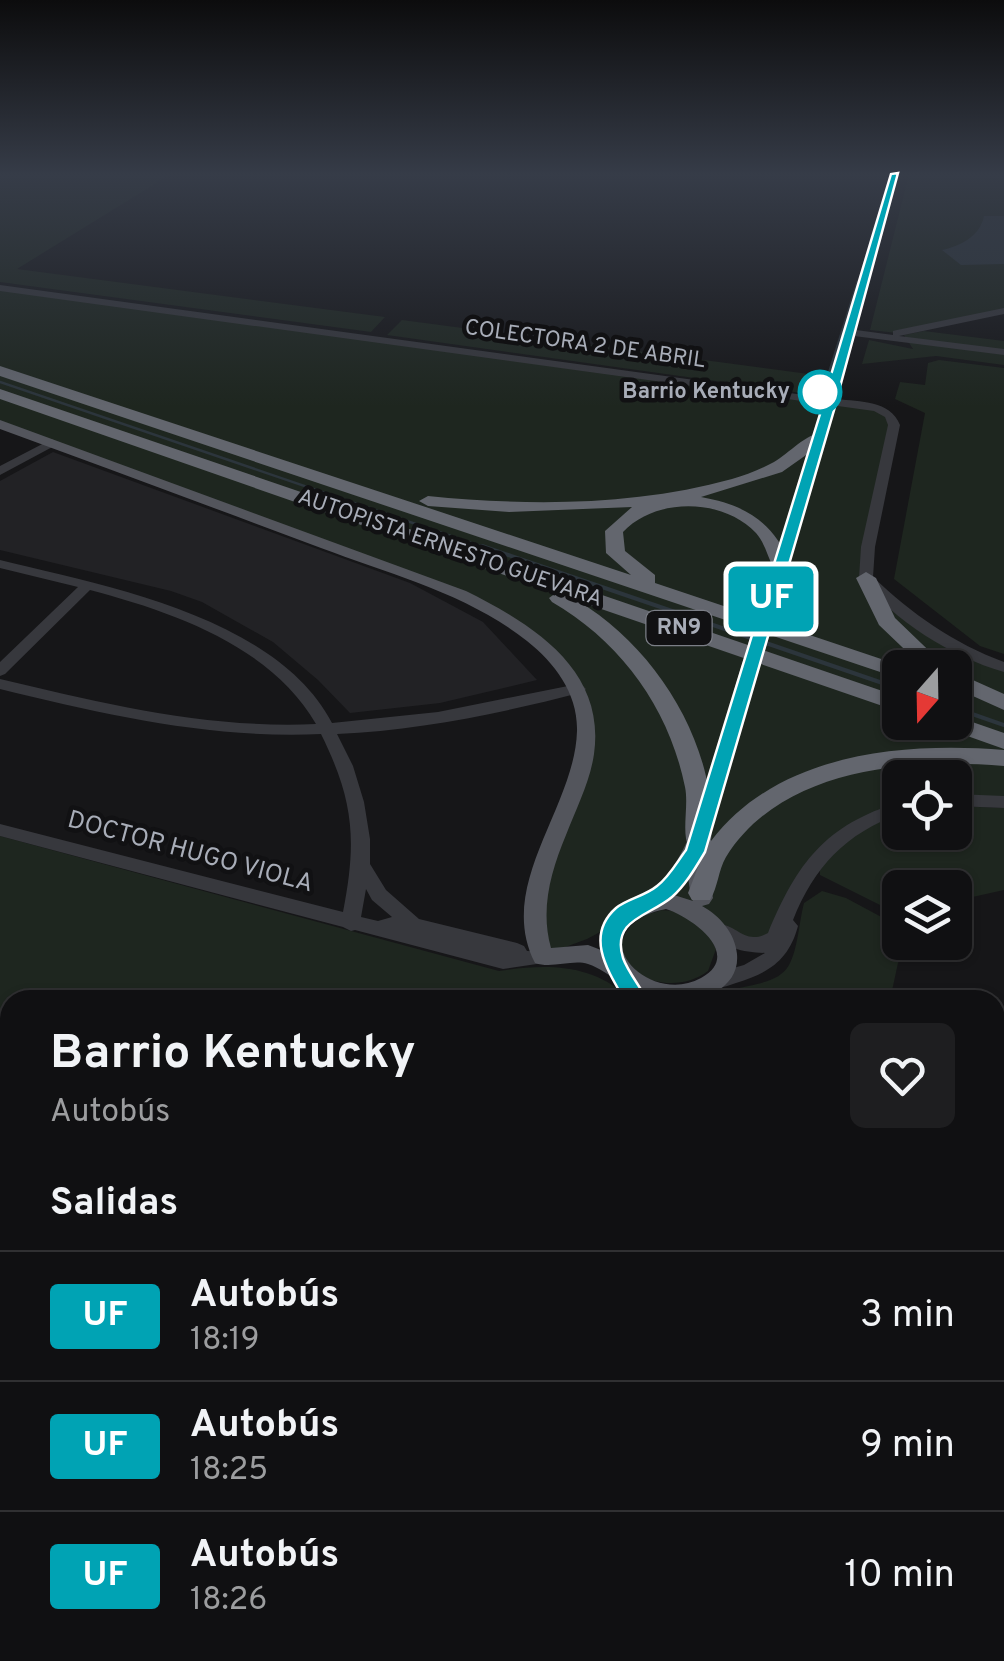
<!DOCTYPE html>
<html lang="es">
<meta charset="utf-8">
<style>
:root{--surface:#101012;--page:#1e1e20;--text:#f1f3f6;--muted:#9c9d9f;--line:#303032}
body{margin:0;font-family:Overpass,sans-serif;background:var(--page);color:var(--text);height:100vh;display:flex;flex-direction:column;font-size:38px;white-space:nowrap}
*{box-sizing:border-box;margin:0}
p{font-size:32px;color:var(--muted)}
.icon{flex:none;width:55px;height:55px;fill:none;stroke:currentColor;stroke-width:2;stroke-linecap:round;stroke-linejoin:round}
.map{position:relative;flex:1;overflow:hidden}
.sheet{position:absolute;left:0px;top:990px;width:1005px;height:672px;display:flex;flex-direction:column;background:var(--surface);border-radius:30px 30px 0 0;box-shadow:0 2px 8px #0004,0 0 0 2px var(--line)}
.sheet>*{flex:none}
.badge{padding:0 20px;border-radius:8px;font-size:35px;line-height:65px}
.needle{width:65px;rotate:200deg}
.buttons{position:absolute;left:882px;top:650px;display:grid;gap:20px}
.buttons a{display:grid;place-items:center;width:90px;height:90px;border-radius:15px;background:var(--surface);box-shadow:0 2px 8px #0004,0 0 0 2px var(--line);font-size:50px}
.map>.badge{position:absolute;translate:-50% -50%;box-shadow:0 0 0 5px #fff}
h2{padding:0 50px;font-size:38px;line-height:90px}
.round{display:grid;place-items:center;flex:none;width:105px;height:105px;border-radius:15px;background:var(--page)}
.summary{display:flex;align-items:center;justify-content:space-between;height:170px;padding:0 50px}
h1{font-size:48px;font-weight:700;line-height:75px}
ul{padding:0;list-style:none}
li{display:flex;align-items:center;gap:30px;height:130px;padding:0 50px;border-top:2px solid var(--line)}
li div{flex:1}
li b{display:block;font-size:38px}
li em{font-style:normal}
li .badge{min-width:110px;font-weight:700;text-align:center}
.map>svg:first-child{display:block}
.built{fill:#222225}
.green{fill:#1e261f;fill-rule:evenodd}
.water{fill:#2c353c}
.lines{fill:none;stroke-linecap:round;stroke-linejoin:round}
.stream-far1{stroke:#2c353c;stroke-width:2.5}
.stream{stroke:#2c353c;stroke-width:4}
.minor{fill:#37383d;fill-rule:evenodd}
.major{fill:#53555c;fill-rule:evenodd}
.highway{fill:#63666e;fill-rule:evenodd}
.major-bridge{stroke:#53555c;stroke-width:18}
.line{fill:#00a3b4;stroke:#fff;stroke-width:2.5}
.stop-dot{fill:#fff;stroke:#00a3b4;stroke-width:5}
.labels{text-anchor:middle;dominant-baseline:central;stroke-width:9;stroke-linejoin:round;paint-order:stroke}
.far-street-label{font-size:22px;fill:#a8adb8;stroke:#111113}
.far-stop-label{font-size:22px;font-weight:bold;fill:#a8adb8;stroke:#111113;text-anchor:end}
.shield{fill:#111113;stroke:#7b7e86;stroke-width:2.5}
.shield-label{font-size:22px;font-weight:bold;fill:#a8adb8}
.street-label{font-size:25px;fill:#a8adb8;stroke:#111113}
</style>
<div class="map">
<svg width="1004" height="1661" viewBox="0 0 1004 1661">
<rect width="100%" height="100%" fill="#161618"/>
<path class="built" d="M53,452L410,583L483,622L537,680L440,703L350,713L318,680L273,642L202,602L171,591L0,550V481Z
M995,1155L1004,1158V1661H515L518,1652H995Z"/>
<path class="green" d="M0,174H171L17,269L385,317L371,332L0,282Z
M909,174H1004V311L897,333L870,330Z
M0,288L867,405L890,415L866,578L902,614L1004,667V802L955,800V778H900V808L850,828L781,925L752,946L683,904L615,924L587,939L552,952L535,935L584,757L572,678L491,610L0,424ZM900,668H955V722H900Z
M402,320L816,375H830L827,386L813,387L816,390L809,394L387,335Z
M924,331L1004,341V365L936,356L862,364L869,340L913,349L904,335Z
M939,360L1004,368V654L980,646L894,579L925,413L895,399L900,382L925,385L928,363Z
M955,806L1004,808V890L968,898L955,907V888H900V915L820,875V868C844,842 866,823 900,813V832H955Z
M0,836L499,971C544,964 591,963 626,996L627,1000H10V1652L425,1653L423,1661H0Z
M822,891L846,898L900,927V942L908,943L898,963L890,1000H711C732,982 775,990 789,965C798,949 799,922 804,903Z
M654,910C686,909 704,921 716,949L708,971C657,1009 576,948 654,910Z
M995,1393L1004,1396V1661H948L949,1653L995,1652Z"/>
<path class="water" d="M984,216H1004V264L961,265L942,250C961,246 980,236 984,216Z"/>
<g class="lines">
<path class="stream-far1" d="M860,278L890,174
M829,373L858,281
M0,382L489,549"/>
<path class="stream" d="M482,546L754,639
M763,642L900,689
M955,708L1004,725"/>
<path class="minor" d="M891,174H899L856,330L893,335V331L897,330L1004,308V314L899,336L1004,349V355L854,336L837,399C860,402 890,400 900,425L875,547L873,577C912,614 953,643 1004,662V672C949,656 896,621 859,578L861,547L888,425L885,417L874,411L0,291V285L826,398Z
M52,439L58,443L56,445L0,475V466Z
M0,560C106,586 277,617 332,723L438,712L578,684L583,686L586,689L583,692C503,713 420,730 337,734L353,766L364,802L370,839V864L386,890L419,919L517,943L524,946L527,951L550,952L553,957L550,962L503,969L355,930L351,931L343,927L0,836V824L343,912C357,840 354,801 321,734C211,739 107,715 0,689V679C105,704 208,729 316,724C271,646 173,612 90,590L5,674L0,676V662L78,587L0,568ZM366,889L372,900L392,917L378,921L361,917Z
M955,794L1004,796V808L955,806Z
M900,802V814C846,833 814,867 793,920L798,926C789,960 769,973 736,983C726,986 716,991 705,988L702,982L705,976L744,965L765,953C742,952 725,949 711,930L713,925C736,920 742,947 768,933C797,863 825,825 900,802Z"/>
<path class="major" d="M827,397L837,400L779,599L771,604L765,602L763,599Z
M0,420L466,591C532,624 606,669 594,754C590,782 576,809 566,835C551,871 540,909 551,948L588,945L601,950C600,901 638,909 663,880C700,839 717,746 734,692L743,686L749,688L752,692L705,852L713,898L709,904L702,906C720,916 735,933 737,954C741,997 680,1009 648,998C625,991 611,972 588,964C572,959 552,969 535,963C495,885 575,808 577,731C578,694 555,663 527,641C468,594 390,574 321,548C214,508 107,468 0,429ZM688,877L691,898L693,901L674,895ZM666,909C691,917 744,954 701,978C647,1008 573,928 666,909Z
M436,1652H470L467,1661H433Z"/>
<path class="highway" d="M0,366L631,575L606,553L605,531L632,507L509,512L428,506L419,501L428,496C528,506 635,506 732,479C746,475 761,469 774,462C790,453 808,431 826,433V441L782,472L701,497C746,505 773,522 791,565L788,569H774C768,558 765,543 756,533C723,498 656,497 623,532L625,551L655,575V583L908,668H900V678L892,676L0,376Z
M0,389L900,697V712L578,601C657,648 719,748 711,841C778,753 902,742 1004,750V766C911,758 782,767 726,857C718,871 718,887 710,900H692L688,893L705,849L689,848C681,833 689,806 685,787C669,708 621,642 552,602L549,598L556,593L0,399Z
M866,572L876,578L895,618L947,668H924L879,625L856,578Z
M955,672L1004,694V710L955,688Z
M955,716L1004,733V749L942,727L939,722H955Z"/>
<path class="major-bridge" d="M743,692L771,599"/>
</g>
<linearGradient id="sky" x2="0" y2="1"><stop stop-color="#0c0c0d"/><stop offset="0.43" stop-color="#363c48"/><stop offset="1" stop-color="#363c48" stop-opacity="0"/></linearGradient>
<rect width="1004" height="407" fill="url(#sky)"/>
<path class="line" d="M898,173L840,387L829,394L837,400L705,852C696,867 685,886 672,897C650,916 611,919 623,958C628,972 640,986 647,1000L636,1009L628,1006C612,977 582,938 616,908C627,899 645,896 657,886C669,877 677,862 686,850L824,401L813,393L828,385L891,174Z"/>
<circle class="stop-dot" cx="820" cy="392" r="20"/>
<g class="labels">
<g class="far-street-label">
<text transform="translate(585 345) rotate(8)">COLECTORA 2 DE ABRIL</text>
<text transform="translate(450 549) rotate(19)">AUTOPISTA ERNESTO GUEVARA</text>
</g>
<g class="far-stop-label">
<text x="790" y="392">Barrio Kentucky</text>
</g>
<rect class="shield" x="646.5" y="611" width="65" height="34" rx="8"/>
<g class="shield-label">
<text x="679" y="628">RN9</text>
</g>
<g class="street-label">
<text transform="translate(190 853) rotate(15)">DOCTOR HUGO VIOLA</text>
</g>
</g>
</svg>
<div class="buttons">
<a><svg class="needle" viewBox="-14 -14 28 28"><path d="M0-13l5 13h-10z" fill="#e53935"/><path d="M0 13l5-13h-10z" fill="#9c9d9f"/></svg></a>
<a><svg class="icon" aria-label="locate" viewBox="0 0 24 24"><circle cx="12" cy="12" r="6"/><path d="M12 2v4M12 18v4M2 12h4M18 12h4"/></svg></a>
<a><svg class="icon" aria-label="layers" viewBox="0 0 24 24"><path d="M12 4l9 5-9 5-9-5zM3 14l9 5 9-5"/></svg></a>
</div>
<b class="badge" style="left:771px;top:599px;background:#00a3b4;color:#fff">UF</b>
<section class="sheet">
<div class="summary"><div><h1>Barrio Kentucky</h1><p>Autobús</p></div><a class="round"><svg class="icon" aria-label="heart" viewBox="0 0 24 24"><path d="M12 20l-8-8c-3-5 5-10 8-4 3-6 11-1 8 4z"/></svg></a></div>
<h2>Salidas</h2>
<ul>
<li><span class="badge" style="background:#00a3b4;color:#fff">UF</span><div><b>Autobús</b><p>18:19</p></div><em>3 min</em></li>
<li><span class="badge" style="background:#00a3b4;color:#fff">UF</span><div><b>Autobús</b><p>18:25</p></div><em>9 min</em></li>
<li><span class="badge" style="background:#00a3b4;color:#fff">UF</span><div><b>Autobús</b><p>18:26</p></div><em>10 min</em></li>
</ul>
</section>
</div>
